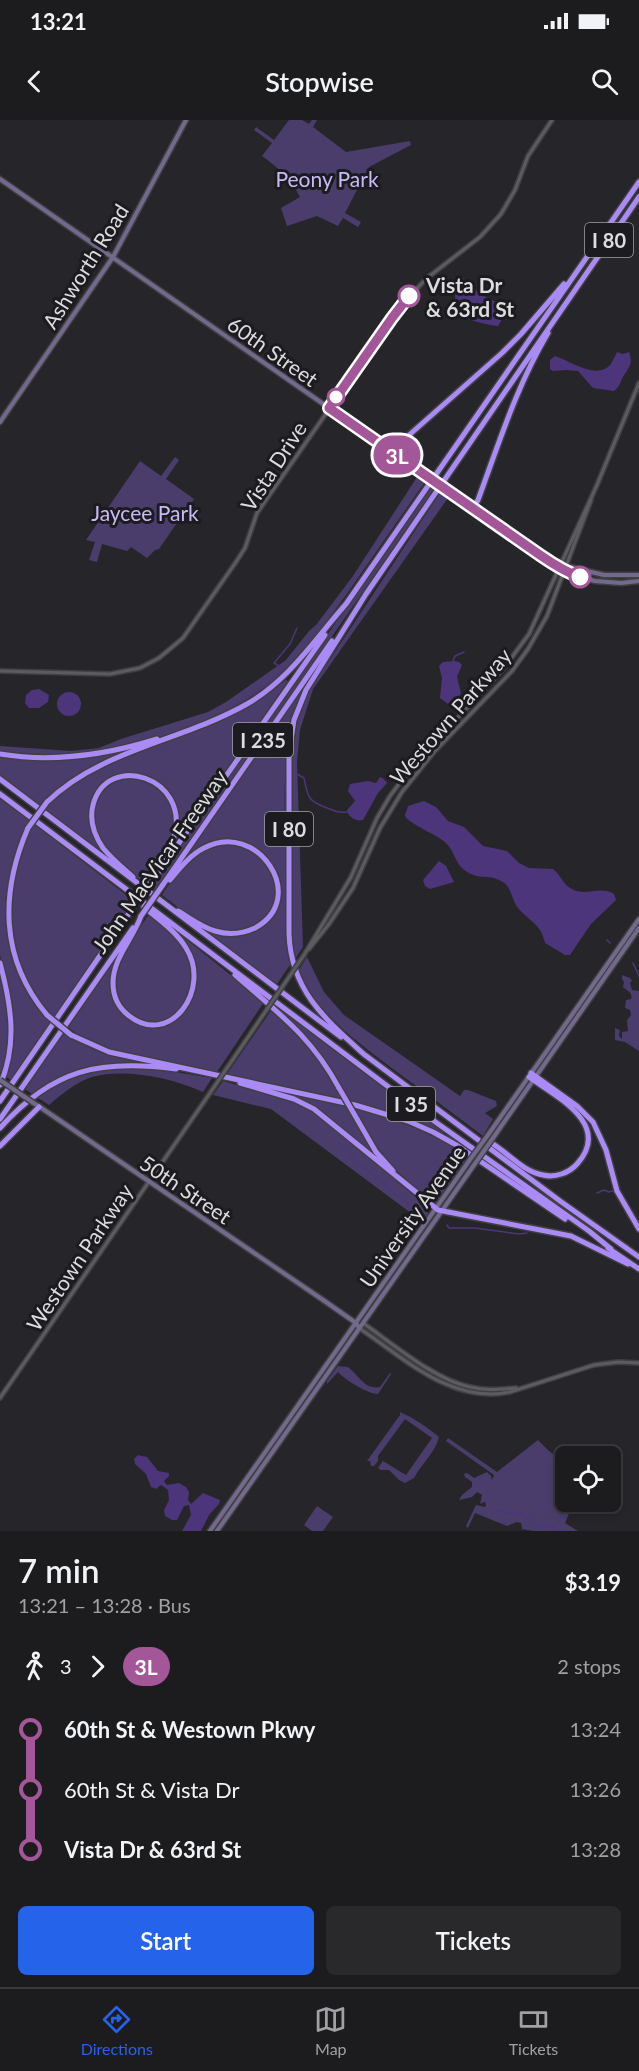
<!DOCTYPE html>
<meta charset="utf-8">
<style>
:root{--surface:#1c1c1f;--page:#29292c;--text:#f1f3f6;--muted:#a0a1a4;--line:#3a3a3d;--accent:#2563eb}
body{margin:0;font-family:Lato,sans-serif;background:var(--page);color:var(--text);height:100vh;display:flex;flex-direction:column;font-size:22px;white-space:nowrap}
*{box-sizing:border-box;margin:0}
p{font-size:20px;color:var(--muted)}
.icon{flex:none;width:33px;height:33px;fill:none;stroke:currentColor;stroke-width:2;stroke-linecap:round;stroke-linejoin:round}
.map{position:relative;height:1411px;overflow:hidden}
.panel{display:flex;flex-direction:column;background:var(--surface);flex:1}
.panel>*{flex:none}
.badge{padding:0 12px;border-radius:20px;font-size:21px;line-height:39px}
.controls{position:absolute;left:555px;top:1326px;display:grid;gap:12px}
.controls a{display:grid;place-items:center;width:66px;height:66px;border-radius:9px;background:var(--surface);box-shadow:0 3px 9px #0003,0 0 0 2px var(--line);font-size:30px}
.map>.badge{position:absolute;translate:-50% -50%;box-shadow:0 0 0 3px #fff}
.legs{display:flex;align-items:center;gap:9px;height:66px;padding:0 18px;font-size:20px}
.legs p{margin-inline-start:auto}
.overview{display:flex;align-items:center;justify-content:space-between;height:102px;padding:0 18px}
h1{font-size:33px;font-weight:600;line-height:45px}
.action{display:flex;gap:12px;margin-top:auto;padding:12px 18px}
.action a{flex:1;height:69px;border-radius:9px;background:var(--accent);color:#fff;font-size:24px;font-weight:600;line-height:69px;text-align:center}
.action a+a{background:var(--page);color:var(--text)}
ul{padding:0 18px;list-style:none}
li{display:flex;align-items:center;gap:21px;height:60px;font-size:22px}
li i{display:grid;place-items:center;width:9px;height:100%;margin:0 8px;background:currentColor}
li i::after{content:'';width:15px;height:15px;margin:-8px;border:4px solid;border-radius:50%;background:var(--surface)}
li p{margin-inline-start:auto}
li:first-child i{background:linear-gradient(#0000 50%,currentColor 0)}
li:last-child i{background:linear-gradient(currentColor 50%,#0000 0)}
.status{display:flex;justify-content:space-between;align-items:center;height:42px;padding:0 30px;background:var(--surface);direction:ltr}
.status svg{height:16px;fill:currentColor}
header{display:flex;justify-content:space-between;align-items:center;height:78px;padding:0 18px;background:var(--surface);font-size:27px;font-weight:600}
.tab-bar{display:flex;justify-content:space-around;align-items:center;height:84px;border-top:2px solid var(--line);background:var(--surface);font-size:16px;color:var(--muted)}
.tab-bar a{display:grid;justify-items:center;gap:3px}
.tab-bar .on{color:var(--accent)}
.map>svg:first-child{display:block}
.green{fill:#4a3d6b}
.water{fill:#4d357b}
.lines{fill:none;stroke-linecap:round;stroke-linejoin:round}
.stream{stroke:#4d357b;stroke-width:1.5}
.tertiary-casing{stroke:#404043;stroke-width:6}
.secondary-casing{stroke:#404043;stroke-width:7}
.motorway-casing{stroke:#404043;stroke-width:8}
.tertiary{stroke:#5c5b5f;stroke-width:3}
.secondary{stroke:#73698c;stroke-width:4}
.motorway{stroke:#aa8af4;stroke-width:5}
.tertiary-bridge-casing{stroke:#404043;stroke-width:6;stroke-linecap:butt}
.secondary-bridge-casing{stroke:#404043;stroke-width:7;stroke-linecap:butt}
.motorway-bridge-casing{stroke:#404043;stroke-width:8;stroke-linecap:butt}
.tertiary-bridge{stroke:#5c5b5f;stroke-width:3}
.secondary-bridge{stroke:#73698c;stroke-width:4}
.motorway-bridge{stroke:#aa8af4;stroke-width:5}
.line-1-casing{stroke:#fff;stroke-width:14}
.line-1{stroke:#a35798;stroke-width:9}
.stop-1-dot{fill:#fff;stroke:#a35798;stroke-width:3}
.labels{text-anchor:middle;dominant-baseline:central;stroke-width:6;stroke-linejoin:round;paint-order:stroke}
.shield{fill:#1c1b1f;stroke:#a3a3a5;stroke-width:1.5}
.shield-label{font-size:20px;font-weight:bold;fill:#dddddf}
.park-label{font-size:21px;fill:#c9baf7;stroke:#1c1b1f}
.street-label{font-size:21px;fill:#dddddf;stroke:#1c1b1f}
.stop-label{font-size:21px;font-weight:bold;fill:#dddddf;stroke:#1c1b1f;text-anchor:start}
</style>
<div class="status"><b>13:21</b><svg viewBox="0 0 49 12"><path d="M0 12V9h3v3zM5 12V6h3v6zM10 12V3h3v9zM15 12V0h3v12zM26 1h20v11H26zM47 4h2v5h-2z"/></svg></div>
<header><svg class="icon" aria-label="back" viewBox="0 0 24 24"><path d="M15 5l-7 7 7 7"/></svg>Stopwise<svg class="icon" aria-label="search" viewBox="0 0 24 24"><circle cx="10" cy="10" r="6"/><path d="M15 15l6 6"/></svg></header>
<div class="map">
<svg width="639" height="1411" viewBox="0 0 639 1411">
<rect width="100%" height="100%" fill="#262529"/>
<path class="green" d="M289,0H302L309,4L312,0H317L313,7L346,32L410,21L411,25L369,47L345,93L361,102L358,107L343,98L338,106L317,96L287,106L281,88L300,77C291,60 278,47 262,36L272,23L254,10L256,7L274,20Z
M175,337L179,340L166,359L194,379L187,391V395L181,397L159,429L155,430L147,438L131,427L127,431L102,424L97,442L89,440L95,422L86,420L140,341L161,356Z
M417,357L425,362C399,399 374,435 349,471C329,498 310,527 286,550C237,597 149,625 82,635C55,638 27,635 0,632V626L71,631L99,628L121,619L208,592L226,582L286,540L309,511L316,505L353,456Z
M431,366L434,369L156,771L151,768Z
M440,373L448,378L313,569L300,610L297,642L303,827L295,839L292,814V648L293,627L298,600L309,571Z
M286,560L288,561L173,727C176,716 174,706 173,694C173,688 173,681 171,676C153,636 89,656 90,695C90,708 102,721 104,734L45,689C92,639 162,626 223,599C246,589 266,575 286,560Z
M301,570L302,571C278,628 286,692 286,753C286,783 283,815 290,845L277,864L199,806L220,814L259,807C265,799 277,787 280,777C289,743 247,715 217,721C204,723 196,734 185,737Z
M117,632L118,634C88,646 62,661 40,686L0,655V636L20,639Z
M129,657C136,658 146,659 153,663C156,665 160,670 163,673C189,701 162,737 145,763C122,745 81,715 97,681C104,667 114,660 129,657Z
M0,679L29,700C0,764 0,850 51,903L11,960L5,956L13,914V895L0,835Z
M34,704L134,781L54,898L29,866L12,824L9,772L26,716Z
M233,724C238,725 245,726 250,729C254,731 257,735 261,738C298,772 261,823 216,809C196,803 178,787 162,775C180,747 198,726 233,724Z
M149,794C162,805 179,817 187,833C193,843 192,853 191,864C191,873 187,878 183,885C158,924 106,891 117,849C122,829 138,811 149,794Z
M176,811L264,882L217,952L110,929L86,920L68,907L119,834L112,856L121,891L154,906C163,902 176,898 183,892C199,878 200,852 192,834C189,826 181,819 175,812Z
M307,837L324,872L344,895L460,976L464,970H468L496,981L497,986L485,993L493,999L483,1016C454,994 426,973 397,952C358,922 319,896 298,851Z
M0,849L7,877L9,922L2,953L0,952Z
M622,855L630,858L632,861L630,863L632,870L639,871V931L625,922L615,920V908L620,910L619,916L622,919V912L628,911L627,900L631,895L630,890L625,888L626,880L631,879C633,872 627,871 623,867L624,862L622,859Z
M272,889L315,932L343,979L227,954Z
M287,895L444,1013L443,1014L403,996L349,981L336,958L286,897Z
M64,913L94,930L153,944C107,944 70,944 32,974L25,969Z
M127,948L158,949L212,958L203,972C172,958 125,948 92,957C76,962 62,974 49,985L35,976L74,956L99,950Z
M223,961L290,980L308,988L323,999L424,1084L428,1090V1094L423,1102L271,989L213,975Z
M287,973L347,987L379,1041L322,993Z
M353,987C393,999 433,1012 468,1036L462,1048L436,1085L391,1046L378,1032Z
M338,1246L348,1247C359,1255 364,1270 380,1267L390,1253L391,1254L378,1274C368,1274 345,1260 338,1252L327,1264V1261Z
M400,1292C414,1298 427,1307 439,1317C436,1331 421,1345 414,1358L405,1363L399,1360L389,1350H381L378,1348L383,1341L406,1355L432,1318L405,1299L378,1336V1341L374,1346H371L370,1341H367L400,1295Z
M448,1318L497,1352L538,1320L548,1330L565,1344L566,1382H574L565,1403L578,1411H533L522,1409L521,1403L517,1402L507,1406L475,1393L468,1408L466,1406L476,1385L485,1387L486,1385L485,1382L480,1384L482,1375L477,1372L472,1377L459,1380L462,1375L472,1367V1362L465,1357L464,1354L467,1353L474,1358L487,1352L491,1356L492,1360L494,1355L446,1321Z
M317,1386L333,1397L323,1411H312L304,1405Z"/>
<path class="water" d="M461,156L480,174L502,185L505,194L498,206C488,205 462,200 458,190C454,183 456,170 453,161L457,157Z
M617,232L623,234L629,232C633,243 630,246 624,255C620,261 621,266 614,271L593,268L578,251L566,250L553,251L550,249V240L555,236C570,241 597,260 610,245C613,241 615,236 617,232Z
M455,541L459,542L462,545L457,557L461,573L456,582L448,584L440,578L442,558L439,546L443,542Z
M39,569L49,575L48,582L39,588H29L25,583L26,575L32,570Z
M57 584a12 12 0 1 1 24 0a12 12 0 1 1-24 0Z
M380,657L384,659L387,663L378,673L363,700C357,702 348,697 347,690L355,681L348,671L350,664L368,661L376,663Z
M424,681L436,687L448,701L464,707L483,726L507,731L519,743L529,748L553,749C561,755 563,765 572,769C586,777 600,765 614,774L616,780L591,804L570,835H565L545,823C541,804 529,801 518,788C511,779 512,766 501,761C487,753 480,762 463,749C455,742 454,730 445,722C433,713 418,708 406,698L405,695L408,686Z
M439,741L446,746L454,762L430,769L425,766L423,760Z
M138,1335L147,1337L158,1351L169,1353V1356L164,1361L167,1365L179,1363L186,1367L189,1372L188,1380L191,1384L203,1373L220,1380L219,1384L209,1395L201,1411H182L191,1395L189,1385L184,1386L177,1400H172L165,1396L164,1390L169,1380L168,1370L161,1365L156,1369L151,1367L146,1354L135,1344L134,1339Z"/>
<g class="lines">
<path class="stream" d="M453,541L455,536L464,532
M234,587L233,585L261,568L284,549L274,543L290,524L297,508
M237,594L245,606
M270,631L280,641
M297,654L304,658C308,678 308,681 327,688C335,691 338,693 347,692
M607,820L610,823
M633,843L639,856
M339,1023L358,1042L416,1091
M597,1073L604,1070L609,1072L616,1070
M447,1105L449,1108H475L519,1114L527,1113
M495,1391L523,1394L540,1408L552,1406L561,1411"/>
<g class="tertiary-casing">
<path id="tertiary" d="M0,551L110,554L140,548L159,538L183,518L236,442L245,428L257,393L402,184L427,158L480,117L501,94L515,70L528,36L552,0
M309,829L329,804L353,768L380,708L402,672L434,632L512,551L528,529L547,496L591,380
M304,835L351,757L377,698L390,676L410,649L504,548L529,514L597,365L639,263
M363,1203C393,1224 435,1260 470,1267C485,1271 501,1269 516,1268
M359,1208C405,1239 451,1284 510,1272L594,1245L618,1242L639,1243
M0,1278L210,973"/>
</g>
<g class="secondary-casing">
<path id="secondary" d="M0,59L421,352
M0,302L113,137L186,0
M451,373L540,435L559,447L563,452L595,461L621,463L639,461
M559,447L566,446L604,455H639
M37,985L326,1182L356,1203L359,1208
M488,1015L639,799
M493,1018L639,808
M210,1411L469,1041
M217,1411L474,1045"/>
</g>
<g class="motorway-casing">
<path id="motorway" d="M391,331L502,233L521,214L564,164
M473,388L478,380C499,323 517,265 548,213
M0,634C54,643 106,635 157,619
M0,659L341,917
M0,674L427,996L589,1111L611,1129
M47,682C102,629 182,621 247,584C289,560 315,519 346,484L639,62
M28,708C0,773 0,839 47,895
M133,757C123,748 112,739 103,728C94,715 89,701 93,685C107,631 191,657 174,717C170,729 163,739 156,750
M153,760L325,515
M170,760C180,748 190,735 204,728C257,699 310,778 255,808C242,814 228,815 215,811C201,807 190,798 178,791
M162,766L332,521
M141,796C133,819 113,838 113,863C113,875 118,887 128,895C170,929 212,869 186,828C176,811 158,799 144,787
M0,843C11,884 18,924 0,965
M235,855C278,893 311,916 339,968
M71,915L109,932L355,985L408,1001L433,1012L458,1026L565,1099
M365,935L560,1081L639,1137
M366,936C326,900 291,871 289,814V633L294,600L306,570L366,474L639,77
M531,953L577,986L593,1002L606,1030L617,1071L639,1109
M240,963L294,979L314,989L438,1090L571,1116L628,1144
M0,981L132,789
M0,999L133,808
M357,999L376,1032L393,1051
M0,1008C53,949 99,939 176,949
M488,1021C507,1031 521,1051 543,1055C555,1058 569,1053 577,1044C613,1004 555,976 529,957
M0,1026L39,987
M608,1128L639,1149"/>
</g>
<use href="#tertiary" class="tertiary"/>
<use href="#secondary" class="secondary"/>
<use href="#motorway" class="motorway"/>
<g class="tertiary-bridge-casing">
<path id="tertiary-bridge" d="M210,973L304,835"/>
</g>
<g class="secondary-bridge-casing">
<path id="secondary-bridge" d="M421,352L451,373
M0,960L35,984
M469,1041L488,1015
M474,1045L493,1018"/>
</g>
<g class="motorway-bridge-casing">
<path id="motorway-bridge" d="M28,708L47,682
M132,789L151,758
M141,796L162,766
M47,895L71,915
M339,968L357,999"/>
</g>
<use href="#tertiary-bridge" class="tertiary-bridge"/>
<use href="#secondary-bridge" class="secondary-bridge"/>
<use href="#motorway-bridge" class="motorway-bridge"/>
</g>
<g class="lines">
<g class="line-1-casing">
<path id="line-1" d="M409,176L392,198L329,288L540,435C553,444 565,452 580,457"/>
</g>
<use href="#line-1" class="line-1"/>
</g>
<g class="stop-1-dot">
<circle cx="409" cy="176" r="10"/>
<circle cx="336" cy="277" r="8"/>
<circle cx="580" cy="457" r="10"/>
</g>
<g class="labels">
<g class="shield">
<rect x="585" y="103" width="48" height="34" rx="4.5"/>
<rect x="233" y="603" width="60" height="34" rx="4.5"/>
<rect x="265" y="692" width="48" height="34" rx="4.5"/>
<rect x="387" y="967" width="48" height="34" rx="4.5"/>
</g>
<g class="shield-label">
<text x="609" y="120">I 80</text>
<text x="263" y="620">I 235</text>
<text x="289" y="709">I 80</text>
<text x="411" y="984">I 35</text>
</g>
<g class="park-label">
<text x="327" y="58">Peony Park</text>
<text x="145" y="392">Jaycee Park</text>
</g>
<g class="street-label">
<text transform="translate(85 146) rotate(-58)">Ashworth Road</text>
<text transform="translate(273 231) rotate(35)">60th Street</text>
<text transform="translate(273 346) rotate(-57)">Vista Drive</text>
<text transform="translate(450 596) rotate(-49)">Westown Parkway</text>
<text transform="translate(159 741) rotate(-55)">John MacVicar Freeway</text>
<text transform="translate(186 1069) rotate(34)">50th Street</text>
<text transform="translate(412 1096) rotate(-55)">University Avenue</text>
<text transform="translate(79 1137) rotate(-56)">Westown Parkway</text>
</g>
<g class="stop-label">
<text x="426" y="164">Vista Dr<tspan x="426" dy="24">&amp; 63rd St</tspan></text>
</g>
</g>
</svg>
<div class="controls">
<a><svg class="icon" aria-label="locate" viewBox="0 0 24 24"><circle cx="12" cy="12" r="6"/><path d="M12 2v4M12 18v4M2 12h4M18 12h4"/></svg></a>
</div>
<b class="badge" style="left:397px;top:335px;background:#a35798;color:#fff">3L</b>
</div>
<section class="panel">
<div class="overview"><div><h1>7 min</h1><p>13:21 – 13:28 · Bus</p></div><b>$3.19</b></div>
<div class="legs"><svg class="icon" aria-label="walk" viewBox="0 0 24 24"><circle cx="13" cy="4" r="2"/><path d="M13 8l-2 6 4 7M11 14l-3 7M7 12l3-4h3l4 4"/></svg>3<svg class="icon" aria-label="forward" viewBox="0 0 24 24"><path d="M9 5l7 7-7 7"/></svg><b class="badge" style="background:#a35798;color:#fff">3L</b><p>2 stops</p></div>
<ul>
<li><i style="color:#a35798"></i><b>60th St &amp; Westown Pkwy</b><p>13:24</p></li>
<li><i style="color:#a35798"></i><span>60th St &amp; Vista Dr</span><p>13:26</p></li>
<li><i style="color:#a35798"></i><b>Vista Dr &amp; 63rd St</b><p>13:28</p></li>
</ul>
<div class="action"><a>Start</a><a>Tickets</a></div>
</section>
<nav class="tab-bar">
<a class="on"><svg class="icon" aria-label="directions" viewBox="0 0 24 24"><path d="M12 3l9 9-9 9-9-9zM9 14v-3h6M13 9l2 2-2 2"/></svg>Directions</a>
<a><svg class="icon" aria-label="map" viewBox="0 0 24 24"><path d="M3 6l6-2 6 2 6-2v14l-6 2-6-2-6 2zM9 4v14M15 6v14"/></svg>Map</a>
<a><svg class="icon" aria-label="tickets" viewBox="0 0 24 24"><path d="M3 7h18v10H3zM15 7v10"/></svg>Tickets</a>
</nav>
